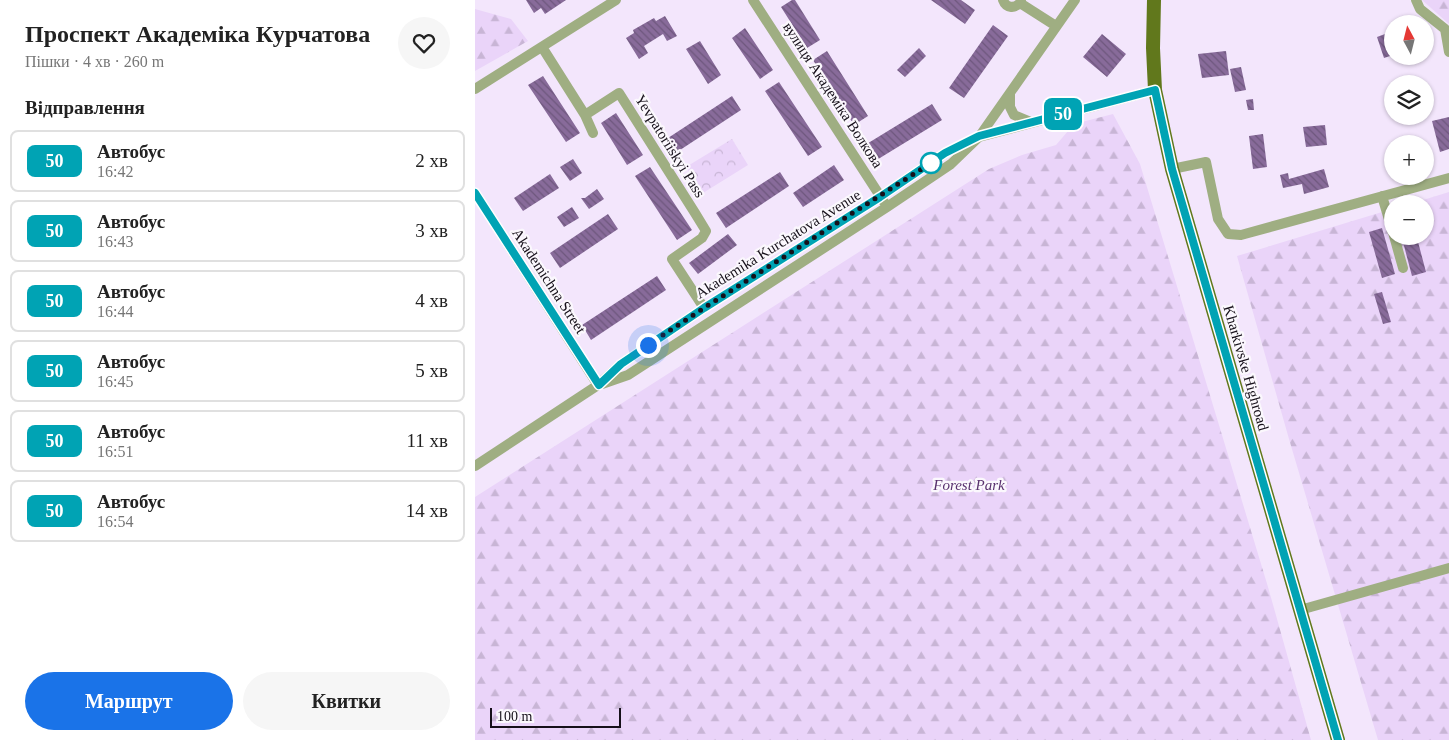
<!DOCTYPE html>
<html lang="uk">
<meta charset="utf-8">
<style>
:root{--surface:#fff;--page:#f6f6f6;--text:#222;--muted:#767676;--line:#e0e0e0;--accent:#1a73e8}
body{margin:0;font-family:"Times New Roman",serif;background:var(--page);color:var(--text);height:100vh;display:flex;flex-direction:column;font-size:19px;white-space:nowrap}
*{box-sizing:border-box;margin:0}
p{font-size:16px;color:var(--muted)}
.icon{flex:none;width:28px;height:28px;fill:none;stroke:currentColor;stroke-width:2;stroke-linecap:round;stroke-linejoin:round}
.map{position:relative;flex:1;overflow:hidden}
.details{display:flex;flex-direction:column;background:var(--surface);width:475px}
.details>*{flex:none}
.badge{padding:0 10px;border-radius:8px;font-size:18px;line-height:32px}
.needle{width:32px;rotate:353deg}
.tools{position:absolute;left:909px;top:15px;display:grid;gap:10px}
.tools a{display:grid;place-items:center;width:50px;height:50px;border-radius:50%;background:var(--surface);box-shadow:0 1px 4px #0004;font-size:25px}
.scale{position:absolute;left:15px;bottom:12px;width:131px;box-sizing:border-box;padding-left:5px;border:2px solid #16101a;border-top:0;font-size:14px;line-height:18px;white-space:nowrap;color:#16101a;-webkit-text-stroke:4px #fbf8fd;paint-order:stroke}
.you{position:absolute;width:25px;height:25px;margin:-12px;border:4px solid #fff;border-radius:50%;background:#1a73e8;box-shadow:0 0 0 8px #1a73e833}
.map>.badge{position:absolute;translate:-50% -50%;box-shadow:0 0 0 2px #fff}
h2{padding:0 25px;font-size:19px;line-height:45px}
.round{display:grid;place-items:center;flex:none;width:52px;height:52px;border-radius:26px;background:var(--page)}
.summary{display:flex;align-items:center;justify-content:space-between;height:85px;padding:0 25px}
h1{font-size:24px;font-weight:700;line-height:38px}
.button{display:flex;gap:10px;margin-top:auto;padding:10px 25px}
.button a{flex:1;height:58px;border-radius:30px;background:var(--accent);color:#fff;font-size:20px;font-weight:700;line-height:58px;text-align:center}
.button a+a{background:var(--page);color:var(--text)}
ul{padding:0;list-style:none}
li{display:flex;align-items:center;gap:15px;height:62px;margin:0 10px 8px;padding:0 15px;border:2px solid var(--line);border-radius:8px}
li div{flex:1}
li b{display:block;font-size:19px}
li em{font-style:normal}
li .badge{min-width:55px;font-weight:700;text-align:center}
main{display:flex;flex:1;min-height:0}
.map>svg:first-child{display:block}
.forest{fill:url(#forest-firs)}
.park{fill:url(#park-crowns)}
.building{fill:url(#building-back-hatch)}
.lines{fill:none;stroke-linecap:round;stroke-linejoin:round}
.minor{stroke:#9fae82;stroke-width:10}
.major{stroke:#61781c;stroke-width:14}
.line-casing{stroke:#fff;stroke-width:11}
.line{stroke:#00a3b4;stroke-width:8}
.walk{stroke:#16101a;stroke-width:5;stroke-dasharray:0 9}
.stop-dot{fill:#fff;stroke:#00a3b4;stroke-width:2.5}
.labels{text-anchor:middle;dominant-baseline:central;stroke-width:4.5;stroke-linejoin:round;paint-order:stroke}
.street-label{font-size:15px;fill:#16101a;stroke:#fbf8fd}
.park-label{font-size:15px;font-style:italic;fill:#58306e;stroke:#fbf8fd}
</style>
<main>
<section class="details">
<div class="summary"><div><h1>Проспект Академіка Курчатова</h1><p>Пішки · 4 хв · 260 m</p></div><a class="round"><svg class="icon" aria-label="heart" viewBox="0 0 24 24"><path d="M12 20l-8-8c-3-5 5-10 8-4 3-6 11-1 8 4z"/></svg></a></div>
<h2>Відправлення</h2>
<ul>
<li><span class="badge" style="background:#00a3b4;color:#fff">50</span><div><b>Автобус</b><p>16:42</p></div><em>2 хв</em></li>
<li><span class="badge" style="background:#00a3b4;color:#fff">50</span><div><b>Автобус</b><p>16:43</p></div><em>3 хв</em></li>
<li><span class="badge" style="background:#00a3b4;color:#fff">50</span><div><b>Автобус</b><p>16:44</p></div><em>4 хв</em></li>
<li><span class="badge" style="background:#00a3b4;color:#fff">50</span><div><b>Автобус</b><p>16:45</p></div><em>5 хв</em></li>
<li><span class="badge" style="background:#00a3b4;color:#fff">50</span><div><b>Автобус</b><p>16:51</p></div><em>11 хв</em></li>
<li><span class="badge" style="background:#00a3b4;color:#fff">50</span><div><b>Автобус</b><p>16:54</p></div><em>14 хв</em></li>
</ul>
<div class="button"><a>Маршрут</a><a>Квитки</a></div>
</section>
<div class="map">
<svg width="974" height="740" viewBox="0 0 974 740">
<defs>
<pattern id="forest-firs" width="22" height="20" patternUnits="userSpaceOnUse" patternTransform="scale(1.25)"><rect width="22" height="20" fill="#ead4f9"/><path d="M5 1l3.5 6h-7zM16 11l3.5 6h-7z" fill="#c8b5d5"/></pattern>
<pattern id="park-crowns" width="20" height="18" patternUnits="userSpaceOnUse" patternTransform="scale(1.25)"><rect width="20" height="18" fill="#ead4f9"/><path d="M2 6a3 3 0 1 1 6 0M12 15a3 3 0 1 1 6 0" fill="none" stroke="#c8b5d5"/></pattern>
<pattern id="building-back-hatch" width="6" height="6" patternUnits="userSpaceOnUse" patternTransform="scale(1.25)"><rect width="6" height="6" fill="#886b9a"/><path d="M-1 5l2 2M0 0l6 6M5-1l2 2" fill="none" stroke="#6e577d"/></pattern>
</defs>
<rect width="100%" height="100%" fill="#f3e6fc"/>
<path class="forest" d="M947,0H974V24Z
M0,9L36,19L53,41L0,71Z
M638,114L665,164L793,587L836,740H0V497L514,169L547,155L581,145L599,124Z
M974,192V740H903L814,439L762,256L917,209L918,236H950V204H935Z"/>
<path class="park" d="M257,139L273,165L228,193L211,167Z"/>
<path class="building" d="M51,0H91L70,14L66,8L59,13Z
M317,0H320L345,40L332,48L306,7Z
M456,0H486L500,10L490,24Z
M190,16L202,36L192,41L188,34L169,46L173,53L164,59L151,38L159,33L158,30L179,18L181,21Z
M518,25L533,36L489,98L474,88Z
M270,28L298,70L285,79L257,38Z
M918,31V55L909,58L902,37Z
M627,34L651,54L632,77L608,57Z
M225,41L246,75L233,84L211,49Z
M444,48L451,56L430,77L422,70Z
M352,51L393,116L379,125L338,60Z
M751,51L754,75L727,78L723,54Z
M766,67L771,90L760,92L755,69Z
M68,76L105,133L91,142L53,85Z
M304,82L347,147L333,156L290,91Z
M257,96L266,110L202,152L193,138Z
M778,99L779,110H773L771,100Z
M457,104L467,120L400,161L390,145Z
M141,113L168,155L152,165L126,123Z
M974,117V149L965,152L957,121Z
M850,125L852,145L831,147L828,127Z
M788,134L792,167L778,169L774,136Z
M98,159L107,173L95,181L85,167Z
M359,165L369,180L328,207L318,193Z
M175,167L217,230L202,240L160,176Z
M849,169L854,187L829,194L827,184L808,188L805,175L813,173L814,179Z
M305,172L314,186L251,228L241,213Z
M75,174L84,188L48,211L39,198Z
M122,189L129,199L114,209L106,198H110Z
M97,207L104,218L89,227L82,217Z
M133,214L143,229L85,268L75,253Z
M907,228L920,274L907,278L894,232Z
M253,234L262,245L223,274L214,263Z
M942,238L951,272L937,276L928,242Z
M182,276L191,290L116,340L107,325Z
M907,292L916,322L908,324L899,294Z"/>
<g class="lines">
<path class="minor" d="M278,0L409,202
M528,0C531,8 539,9 545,3
M546,0L545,3L581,26
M941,0L945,9L970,29L974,52
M67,47L110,115L144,93L220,213L231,231L227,238L197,259L229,308
M0,89L141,0
M535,93V107L539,115L556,122
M110,115L118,133
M697,169L731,162L743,219L753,234L766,235L974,178
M0,193L123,385
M907,196L918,233
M919,236L928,268
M127,384L153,375L412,207L476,164L504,137L600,0
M0,466L123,385L146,364L229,308L405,197L470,153L504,137L680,90
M825,610L974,568"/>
<path class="major" d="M679,0L678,48L680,90L697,169L863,740"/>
</g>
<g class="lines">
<g class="line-casing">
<path id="line" d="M0,193L124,385L146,364L229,308L405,197L470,153L504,136L680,90L697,169L863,740"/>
</g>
<use href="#line" class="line"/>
<path class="walk" d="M173,345L229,308L456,163"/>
</g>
<circle class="stop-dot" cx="456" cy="163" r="10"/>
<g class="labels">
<g class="street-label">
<text transform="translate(358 95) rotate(57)">вулиця Академіка Волкова</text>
<text transform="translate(195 146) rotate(58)">Yevpatoriiskyi Pass</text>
<text transform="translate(303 244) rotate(-32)">Akademika Kurchatova Avenue</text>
<text transform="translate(74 281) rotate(57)">Akademichna Street</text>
<text transform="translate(771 368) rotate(74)">Kharkivske Highroad</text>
</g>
<g class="park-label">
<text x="494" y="485">Forest Park</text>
</g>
</g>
</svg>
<div class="tools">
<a><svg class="needle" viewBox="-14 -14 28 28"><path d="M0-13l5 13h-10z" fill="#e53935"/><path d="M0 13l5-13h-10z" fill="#767676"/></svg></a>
<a><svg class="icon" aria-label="layers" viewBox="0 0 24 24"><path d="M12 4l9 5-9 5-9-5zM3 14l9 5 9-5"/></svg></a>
<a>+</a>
<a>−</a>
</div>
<div class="scale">100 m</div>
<div class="you" style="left:173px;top:345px"></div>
<b class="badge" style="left:588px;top:114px;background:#00a3b4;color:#fff">50</b>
</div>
</main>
